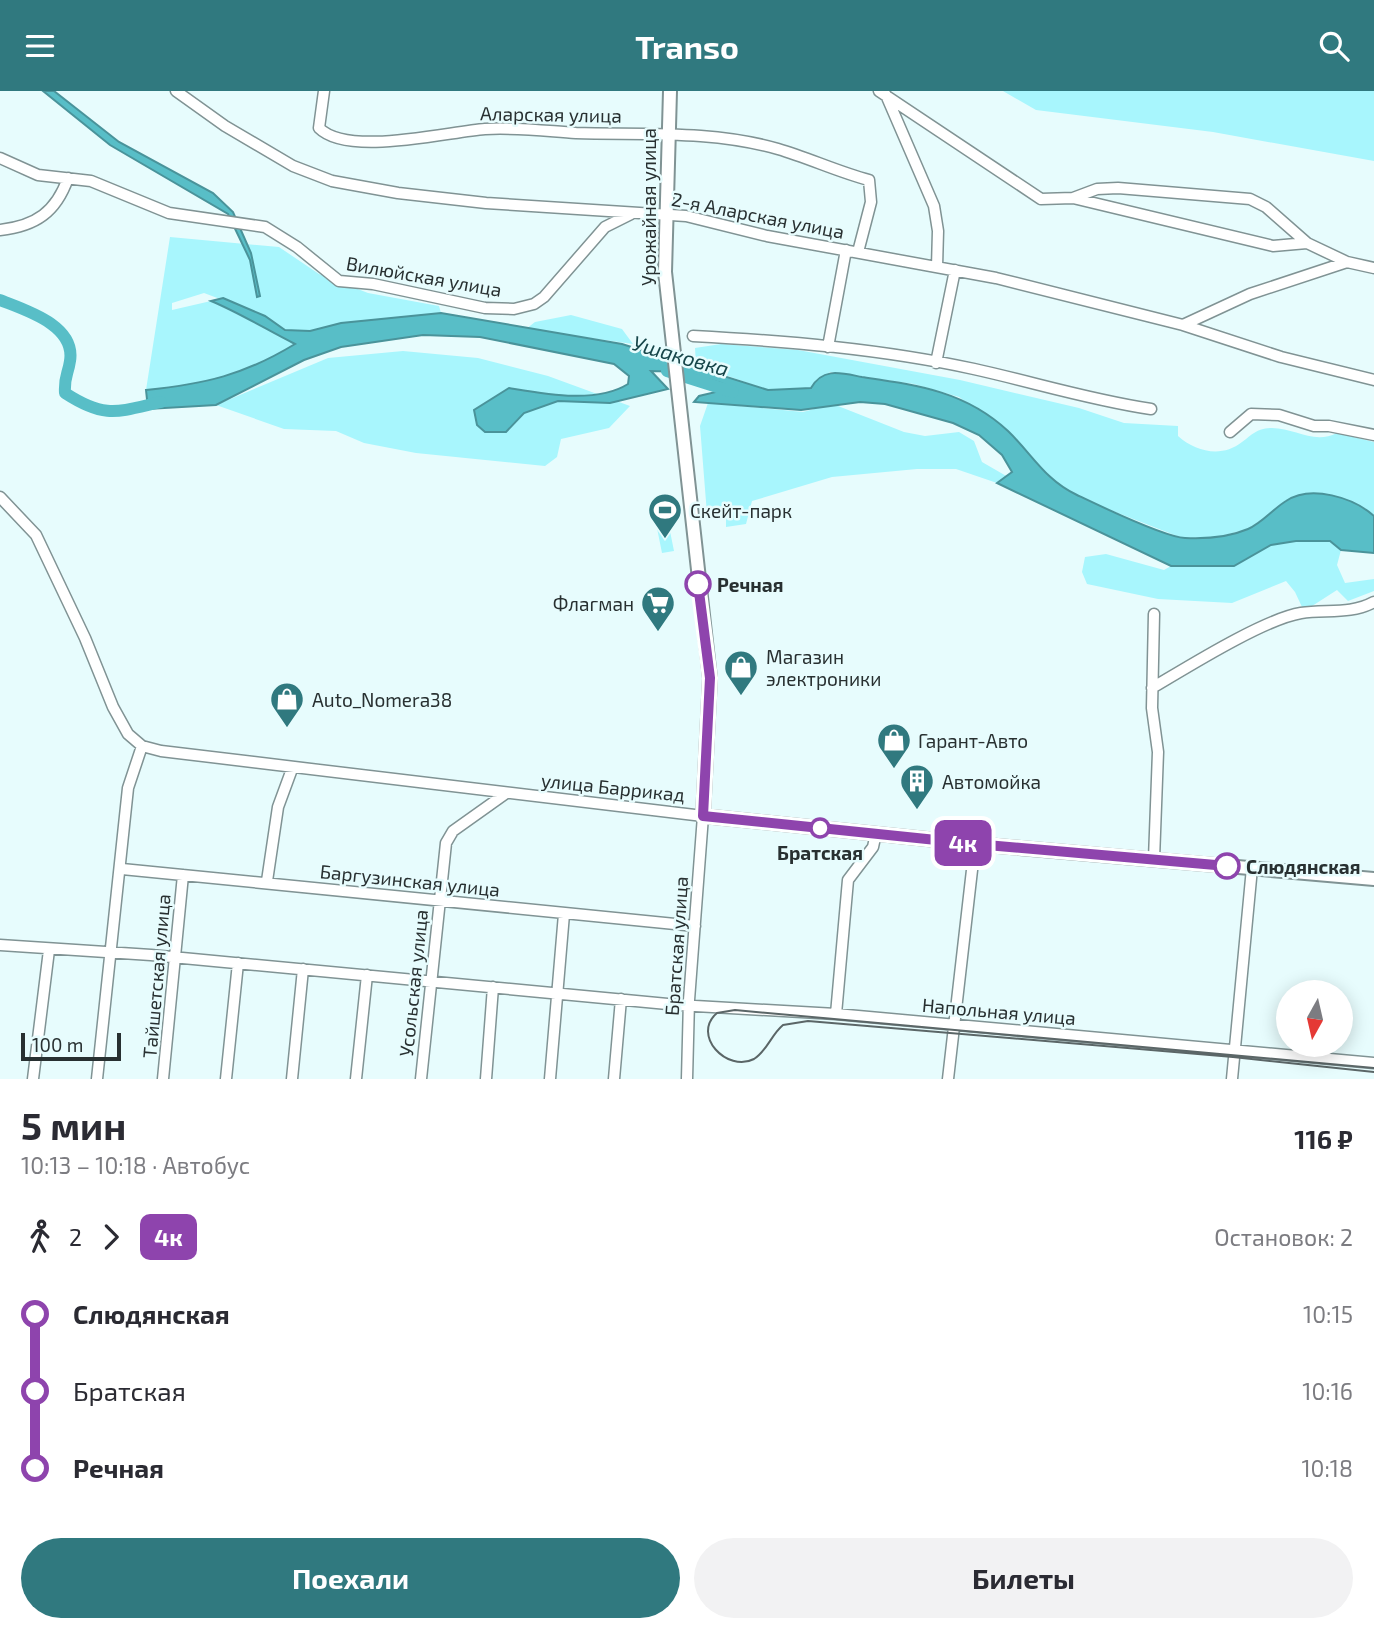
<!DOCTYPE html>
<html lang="ru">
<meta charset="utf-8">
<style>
:root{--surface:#fff;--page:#f2f2f3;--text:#2b2b33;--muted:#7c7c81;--accent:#30797f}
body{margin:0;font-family:"Exo 2",sans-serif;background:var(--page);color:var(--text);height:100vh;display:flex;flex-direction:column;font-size:26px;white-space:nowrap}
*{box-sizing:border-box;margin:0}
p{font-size:23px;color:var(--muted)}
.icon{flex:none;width:38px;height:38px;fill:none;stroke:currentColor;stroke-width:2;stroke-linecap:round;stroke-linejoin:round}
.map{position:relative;height:988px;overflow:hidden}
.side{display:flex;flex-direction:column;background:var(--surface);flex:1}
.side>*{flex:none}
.badge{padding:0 14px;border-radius:10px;font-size:24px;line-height:46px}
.needle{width:46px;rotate:188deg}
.controls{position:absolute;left:1276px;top:889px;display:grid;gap:14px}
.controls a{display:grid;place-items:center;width:77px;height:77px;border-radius:50%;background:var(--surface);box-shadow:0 4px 18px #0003;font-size:35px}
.scale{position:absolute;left:21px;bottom:18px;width:100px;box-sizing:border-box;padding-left:7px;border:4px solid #283031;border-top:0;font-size:19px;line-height:24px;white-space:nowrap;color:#283031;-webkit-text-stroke:5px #e7fcfd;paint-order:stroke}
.map>.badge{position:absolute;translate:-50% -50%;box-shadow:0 0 0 4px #fff}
.legs{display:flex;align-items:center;gap:10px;height:77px;padding:0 21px;font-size:23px}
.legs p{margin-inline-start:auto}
.overview{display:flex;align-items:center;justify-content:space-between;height:119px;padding:0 21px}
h1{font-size:38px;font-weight:700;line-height:52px}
.cta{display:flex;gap:14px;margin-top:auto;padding:14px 21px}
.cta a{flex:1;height:80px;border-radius:42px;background:var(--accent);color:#fff;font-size:28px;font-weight:700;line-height:80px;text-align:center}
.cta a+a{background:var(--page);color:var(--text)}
ul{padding:0 21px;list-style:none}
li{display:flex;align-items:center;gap:24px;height:77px;font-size:26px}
li i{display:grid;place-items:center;width:10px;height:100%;margin:0 9px;background:currentColor}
li i::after{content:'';width:18px;height:18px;margin:-9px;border:5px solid;border-radius:50%;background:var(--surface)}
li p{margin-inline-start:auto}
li:first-child i{background:linear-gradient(#0000 50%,currentColor 0)}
li:last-child i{background:linear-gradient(currentColor 50%,#0000 0)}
header{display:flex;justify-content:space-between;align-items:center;height:91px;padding:0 21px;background:var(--accent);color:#fff;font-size:32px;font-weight:700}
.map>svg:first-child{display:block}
.green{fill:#a8f6fd}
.water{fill:#58bec7;stroke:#4a939a;stroke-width:2}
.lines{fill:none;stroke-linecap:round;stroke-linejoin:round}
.river{stroke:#58bec7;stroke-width:12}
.minor-casing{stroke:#809394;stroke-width:13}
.major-casing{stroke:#809394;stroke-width:16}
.minor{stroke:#fff;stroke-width:10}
.major{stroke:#fff;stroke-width:12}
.tram{stroke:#5b6667;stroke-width:2}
.line-1-casing{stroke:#fff;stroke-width:16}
.line-1{stroke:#8e44ad;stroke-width:10}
.stop-1-dot{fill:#fff;stroke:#8e44ad;stroke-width:3.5}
.labels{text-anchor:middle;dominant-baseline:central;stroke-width:5;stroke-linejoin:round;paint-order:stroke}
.street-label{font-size:19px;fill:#283031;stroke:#e7fcfd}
.poi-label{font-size:19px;fill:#283031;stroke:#e7fcfd;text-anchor:start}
.stop-label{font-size:19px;font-weight:bold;fill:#283031;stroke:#e7fcfd;text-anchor:start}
.water-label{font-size:21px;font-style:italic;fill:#164549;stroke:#e7fcfd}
</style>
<header><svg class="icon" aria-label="menu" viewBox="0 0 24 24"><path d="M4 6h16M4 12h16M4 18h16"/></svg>Transo<svg class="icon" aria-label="search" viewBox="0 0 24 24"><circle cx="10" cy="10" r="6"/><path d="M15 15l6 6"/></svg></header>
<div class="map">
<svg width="1374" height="988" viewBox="0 0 1374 988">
<rect width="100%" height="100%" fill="#e7fcfd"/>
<path class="green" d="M1003,0H1374V70L1213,41L1036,19Z
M170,146L279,156L319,183L368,202L439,215L441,222L341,232L310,240L285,239L265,225L204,202L172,212V219L211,210L296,252C245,284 205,293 146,299Z
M571,224L622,238L633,253L526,238L535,231Z
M721,253L798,259L960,289L1079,317L1124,332L1178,335V345C1196,361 1222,367 1242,351C1253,343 1256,338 1270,337C1294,336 1313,354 1337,342L1374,351V425L1365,417L1264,427L1248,438L1217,446L1182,447L1105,417L1059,395L1044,383L1007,340L959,306L914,293L830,281L811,297L768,299L696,274L695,257Z
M403,260L478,267L548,285L630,315L609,337L561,348L557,366L545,375L416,362L364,352L336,340L284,338L216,314L328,267Z
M708,312L803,321L833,313L904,341L925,345L959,341L974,350L982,371L1008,386L997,392L956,378H917L832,386L752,410L746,433L726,436V421L707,423L700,335Z
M669,435L674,460L662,462L657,437Z
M1296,450H1330L1341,459L1337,474L1345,492L1374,488V500L1348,510L1337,499L1309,517L1302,516L1295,501L1286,490L1232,512L1158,508L1087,493L1082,481L1085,466L1106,463L1164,479L1171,475H1234L1271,453Z"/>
<path class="water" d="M43,0H54L119,51L213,102L233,121L251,162L260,205L257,206L250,169L228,123L110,54Z
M223,207L265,225L285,239L310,240L341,232L441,222L622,253L768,299L811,297C823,276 841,282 862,286C917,294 965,300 1008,340C1032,363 1045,389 1077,404C1098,414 1164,446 1185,447C1205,448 1229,446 1248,438C1262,432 1273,418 1286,410C1311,393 1354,407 1374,425V462L1341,459L1330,450H1296L1271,454L1234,475H1171L997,392L1012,381L1002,364L979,344L953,332L885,313L860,311L801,319L694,311L699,305L716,301L721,292L682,281L651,280L668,298L610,312L558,310L524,322L506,341H485L477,334L474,319L509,297C545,303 596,313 628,293L629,285L614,273L480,246L423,244L341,256L304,269L216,314L148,318L146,299C205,293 244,284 295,253C267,239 240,222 211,210Z"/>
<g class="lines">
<path class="river" d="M0,209C25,219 76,234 70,270C68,284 64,285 65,302C105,328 117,321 161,311
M667,280L733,301"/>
<g class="minor-casing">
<path id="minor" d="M176,0L225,35L293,75L332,90L398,102L486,112L686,125L767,145L996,187L1183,234L1281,266L1374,289
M324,0L319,37C348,66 446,41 485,38C516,36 546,40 576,42C643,44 713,39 778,58C809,67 838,81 869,89L871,111L858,161
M879,0L1041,108L1073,107L1273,155L1307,152
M886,4L934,115L938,140L937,176
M0,67L38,84L91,90L169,122L265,136L297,156L339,190L373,193L485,217L514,218L534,213L544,206L605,136L631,123
M1073,107L1097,98L1118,97L1250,108L1266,116L1307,152L1347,171
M0,139C36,135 56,121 68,87
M1183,234L1250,203L1347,171L1374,177
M693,245C786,250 882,258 974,278C1033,291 1090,309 1151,318
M828,256L846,159
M936,272L955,179
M1230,341L1251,323L1279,324L1314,335H1329L1374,344
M0,406L36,444L85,547L113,616L128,643L142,655L161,660L703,725L689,909L687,988
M1154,523L1152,617L1158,661L1154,768
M1152,597C1186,577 1264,528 1301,522C1326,518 1350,524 1374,511
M122,778L695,835
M267,790L278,716L292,678
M0,854L151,864L678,914L836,923L1374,972
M836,923L848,789L873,756L876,742
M33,988L49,859
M97,988L128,697L142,655
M163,988L183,784
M226,988L238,872
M292,988L303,878
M356,988L367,884
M421,988L446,752L453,740L505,703
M486,988L493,896
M550,988L564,823
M614,988L621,908
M948,988L975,753
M1232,988L1252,777"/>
</g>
<g class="major-casing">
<path id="major" d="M670,0L665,181L710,587L703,725L975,753L1374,788"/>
</g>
<use href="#minor" class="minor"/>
<use href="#major" class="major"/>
<path class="tram" d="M1374,977L735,919L717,922C691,944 727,982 754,968C767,960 771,944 783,934L808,930L1233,966L1374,981"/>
</g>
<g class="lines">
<g class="line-1-casing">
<path id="line-1" d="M698,493L710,587L703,725L975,753L1227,775"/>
</g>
<use href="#line-1" class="line-1"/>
</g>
<defs>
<g id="stadium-pin" transform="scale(1.75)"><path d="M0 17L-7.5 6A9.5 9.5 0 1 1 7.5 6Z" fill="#30797f" stroke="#e7fcfd"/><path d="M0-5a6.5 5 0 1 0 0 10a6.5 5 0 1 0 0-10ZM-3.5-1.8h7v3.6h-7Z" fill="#fff"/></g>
<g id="supermarket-pin" transform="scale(1.75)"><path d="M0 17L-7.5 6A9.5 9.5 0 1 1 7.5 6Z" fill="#30797f" stroke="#e7fcfd"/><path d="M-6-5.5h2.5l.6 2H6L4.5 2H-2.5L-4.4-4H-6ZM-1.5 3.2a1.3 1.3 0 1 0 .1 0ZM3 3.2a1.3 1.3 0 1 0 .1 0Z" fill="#fff"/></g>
<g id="shop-pin" transform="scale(1.75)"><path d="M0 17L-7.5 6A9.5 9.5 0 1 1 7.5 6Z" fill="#30797f" stroke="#e7fcfd"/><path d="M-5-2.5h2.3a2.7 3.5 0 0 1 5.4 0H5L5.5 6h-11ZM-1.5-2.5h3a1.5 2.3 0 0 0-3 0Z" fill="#fff"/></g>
<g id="building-pin" transform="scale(1.75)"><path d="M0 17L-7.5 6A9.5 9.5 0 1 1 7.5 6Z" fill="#30797f" stroke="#e7fcfd"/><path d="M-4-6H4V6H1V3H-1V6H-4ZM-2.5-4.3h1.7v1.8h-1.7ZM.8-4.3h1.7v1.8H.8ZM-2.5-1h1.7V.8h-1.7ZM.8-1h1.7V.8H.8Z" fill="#fff"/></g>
</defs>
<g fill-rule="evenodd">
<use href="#stadium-pin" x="665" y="419"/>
<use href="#supermarket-pin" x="658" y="512"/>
<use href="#shop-pin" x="741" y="576"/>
<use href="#shop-pin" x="287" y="608"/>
<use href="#shop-pin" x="894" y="649"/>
<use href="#building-pin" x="917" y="690"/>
</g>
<g class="stop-1-dot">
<circle cx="698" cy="493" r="12"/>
<circle cx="820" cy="737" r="9"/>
<circle cx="1227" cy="775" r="12"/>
</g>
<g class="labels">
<g class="street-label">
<text transform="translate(551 23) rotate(1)">Аларская улица</text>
<text transform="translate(648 116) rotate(-90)">Урожайная улица</text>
<text transform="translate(758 124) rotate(11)">2-я Аларская улица</text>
<text transform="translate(424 185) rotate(10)">Вилюйская улица</text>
<text transform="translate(613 696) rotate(6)">улица Баррикад</text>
<text transform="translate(410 789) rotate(6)">Баргузинская улица</text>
<text transform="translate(676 855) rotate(-86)">Братская улица</text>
<text transform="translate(156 885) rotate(-85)">Тайшетская улица</text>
<text transform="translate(413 892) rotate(-84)">Усольская улица</text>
<text transform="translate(999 920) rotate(5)">Напольная улица</text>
</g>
<g class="poi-label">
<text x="690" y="419">Скейт-парк</text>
<text x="634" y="512" text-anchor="end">Флагман</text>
<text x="766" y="565">Магазин<tspan x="766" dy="22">электроники</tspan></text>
<text x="312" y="608">Auto_Nomera38</text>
<text x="918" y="649">Гарант-Авто</text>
<text x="942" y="690">Автомойка</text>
</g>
<g class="stop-label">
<text x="717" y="493">Речная</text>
<text x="820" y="761" text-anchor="middle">Братская</text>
<text x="1246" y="775">Слюдянская</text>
</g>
<g class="water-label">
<text transform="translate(681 264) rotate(16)">Ушаковка</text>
</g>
</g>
</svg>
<div class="controls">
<a><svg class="needle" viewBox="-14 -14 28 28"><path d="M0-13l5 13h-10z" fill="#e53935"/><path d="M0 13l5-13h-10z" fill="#7c7c81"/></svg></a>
</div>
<div class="scale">100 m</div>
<b class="badge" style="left:963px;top:752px;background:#8e44ad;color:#fff">4к</b>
</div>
<section class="side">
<div class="overview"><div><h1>5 мин</h1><p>10:13 – 10:18 · Автобус</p></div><b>116 ₽</b></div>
<div class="legs"><svg class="icon" aria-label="walk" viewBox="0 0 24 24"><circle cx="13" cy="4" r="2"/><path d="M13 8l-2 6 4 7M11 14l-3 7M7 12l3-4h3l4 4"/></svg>2<svg class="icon" aria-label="forward" viewBox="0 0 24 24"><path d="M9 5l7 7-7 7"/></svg><b class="badge" style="background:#8e44ad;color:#fff">4к</b><p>Остановок: 2</p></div>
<ul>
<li><i style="color:#8e44ad"></i><b>Слюдянская</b><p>10:15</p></li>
<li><i style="color:#8e44ad"></i><span>Братская</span><p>10:16</p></li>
<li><i style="color:#8e44ad"></i><b>Речная</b><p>10:18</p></li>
</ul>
<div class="cta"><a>Поехали</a><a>Билеты</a></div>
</section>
